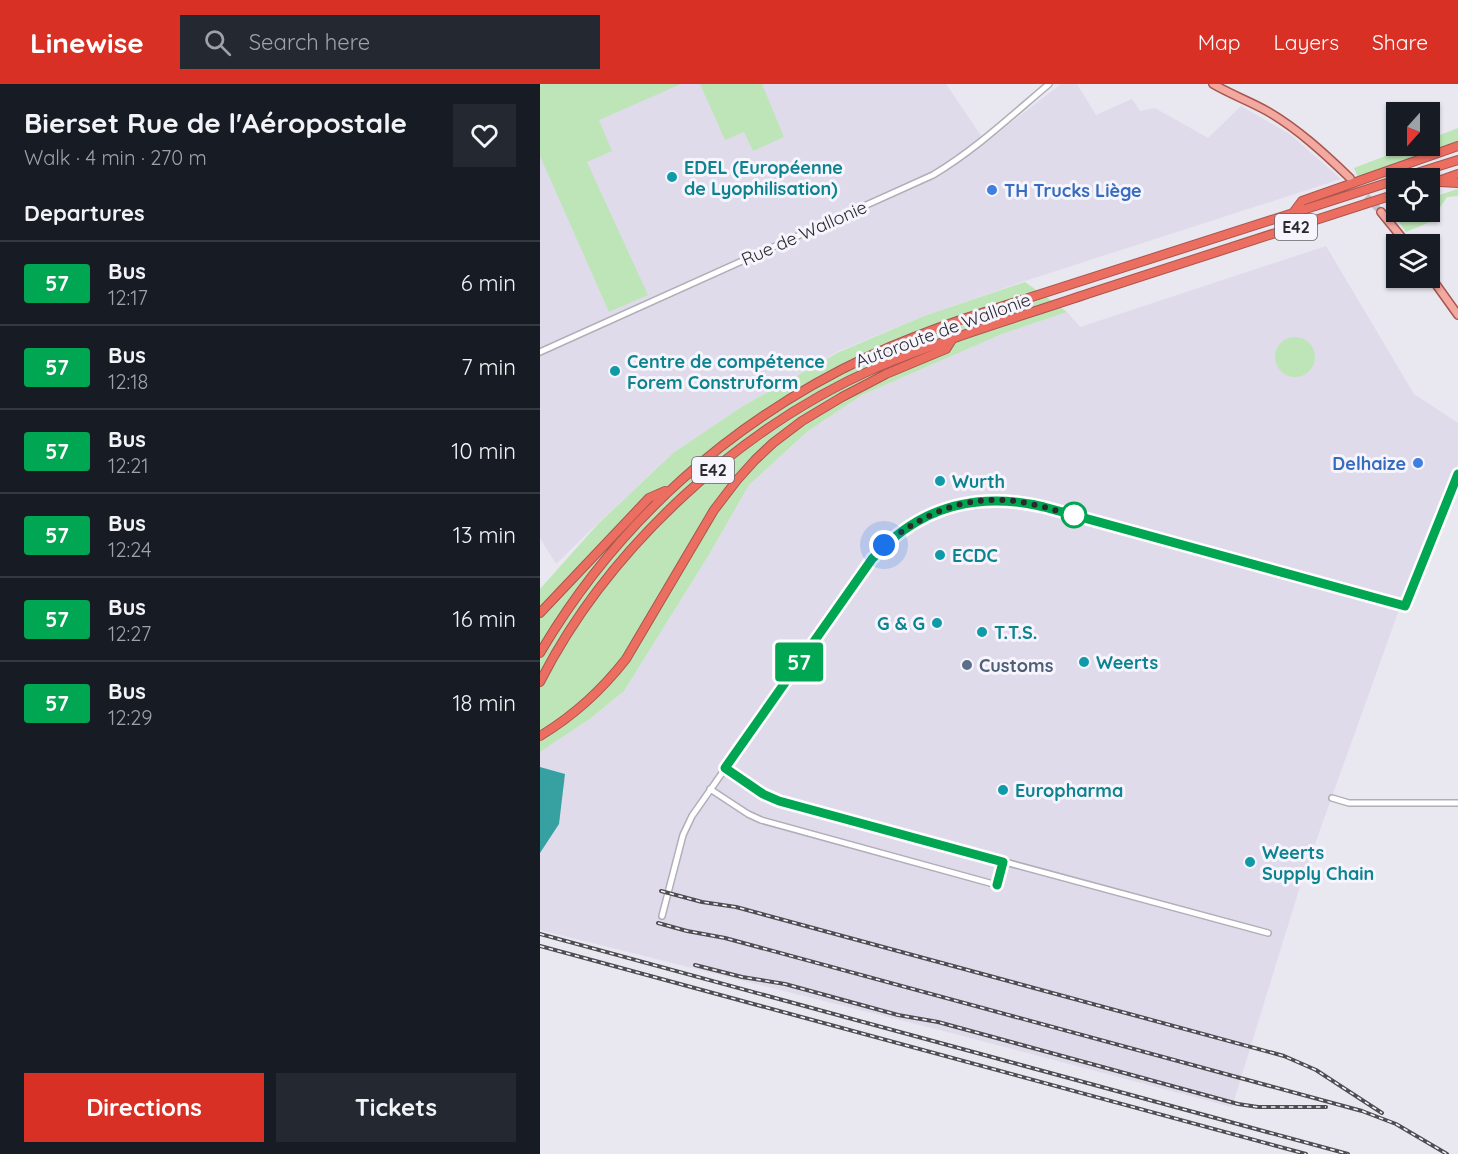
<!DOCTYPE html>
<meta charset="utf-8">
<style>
:root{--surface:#171b24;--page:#242831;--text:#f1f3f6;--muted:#9ea1a6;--line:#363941;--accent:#d93025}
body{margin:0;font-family:Quicksand,sans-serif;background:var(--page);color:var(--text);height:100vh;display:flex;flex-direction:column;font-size:22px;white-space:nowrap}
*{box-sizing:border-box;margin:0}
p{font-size:20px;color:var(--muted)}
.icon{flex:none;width:33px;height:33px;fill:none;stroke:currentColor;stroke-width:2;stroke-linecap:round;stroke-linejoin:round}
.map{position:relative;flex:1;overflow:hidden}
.panel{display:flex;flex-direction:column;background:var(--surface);width:540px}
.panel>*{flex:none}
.badge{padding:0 12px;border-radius:4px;font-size:21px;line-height:39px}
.needle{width:39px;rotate:201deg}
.tools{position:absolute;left:846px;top:18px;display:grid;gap:12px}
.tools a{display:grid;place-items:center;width:54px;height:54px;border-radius:0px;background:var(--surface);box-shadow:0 2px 4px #0004;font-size:30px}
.you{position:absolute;width:30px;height:30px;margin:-15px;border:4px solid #fff;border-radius:50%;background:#1a73e8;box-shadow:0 0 0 9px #1a73e833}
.map>.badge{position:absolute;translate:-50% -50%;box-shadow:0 0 0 3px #fff}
h2{padding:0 24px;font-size:22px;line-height:54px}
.round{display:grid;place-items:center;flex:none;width:63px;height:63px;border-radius:0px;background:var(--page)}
.overview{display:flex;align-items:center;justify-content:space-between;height:102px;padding:0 24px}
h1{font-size:28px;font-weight:700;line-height:45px}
.action{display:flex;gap:12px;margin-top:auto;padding:12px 24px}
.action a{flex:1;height:69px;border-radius:0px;background:var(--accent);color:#fff;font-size:24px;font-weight:700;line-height:69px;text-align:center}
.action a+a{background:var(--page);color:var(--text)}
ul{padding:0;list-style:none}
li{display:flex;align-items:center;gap:18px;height:84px;padding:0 24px;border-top:2px solid var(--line)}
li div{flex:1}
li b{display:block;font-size:22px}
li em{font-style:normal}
li .badge{min-width:66px;font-weight:700;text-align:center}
header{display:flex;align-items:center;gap:36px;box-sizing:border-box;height:84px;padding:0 30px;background:var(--accent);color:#fff}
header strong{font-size:28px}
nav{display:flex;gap:33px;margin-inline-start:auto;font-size:21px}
.search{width:420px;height:54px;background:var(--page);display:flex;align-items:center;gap:15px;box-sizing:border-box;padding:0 21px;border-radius:0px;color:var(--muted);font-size:22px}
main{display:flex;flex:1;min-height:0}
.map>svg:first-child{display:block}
.built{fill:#e0dbeb}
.green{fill:#bde5b7}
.water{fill:#37a0a0}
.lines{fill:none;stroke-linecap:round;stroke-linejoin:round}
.major-tunnel{stroke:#c3c1c9;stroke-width:7;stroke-dasharray:7 3.5;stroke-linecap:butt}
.minor-casing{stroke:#b0aeb7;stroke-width:8}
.major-casing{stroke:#a7564e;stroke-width:10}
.highway-casing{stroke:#a7564e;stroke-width:10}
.minor{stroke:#fff;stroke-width:5}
.major{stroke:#f3a8a0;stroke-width:7}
.highway{stroke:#eb6e61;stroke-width:8}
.rail-casing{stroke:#4e4d51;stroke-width:4}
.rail{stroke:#f6f4fd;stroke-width:1.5;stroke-dasharray:4.5;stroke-linecap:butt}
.line-casing{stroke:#fff;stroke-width:14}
.line{stroke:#00a651;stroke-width:9}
.walk{stroke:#2a292c;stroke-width:6;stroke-dasharray:0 10.8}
.culture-dot{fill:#0f9aa8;stroke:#f6f4fd;stroke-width:2}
.shop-dot{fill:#3f7fe0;stroke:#f6f4fd;stroke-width:2}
.stop-dot{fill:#fff;stroke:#00a651;stroke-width:3}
.service-dot{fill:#5c6f8a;stroke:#f6f4fd;stroke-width:2}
.labels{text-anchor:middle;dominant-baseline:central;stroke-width:6;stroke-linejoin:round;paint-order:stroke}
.shield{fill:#f6f4fd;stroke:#67666b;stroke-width:1.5}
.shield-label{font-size:16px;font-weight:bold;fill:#2a292c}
.culture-label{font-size:18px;font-weight:bold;fill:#0d838f;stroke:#f6f4fd;text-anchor:start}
.shop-label{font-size:18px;font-weight:bold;fill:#366cbe;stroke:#f6f4fd;text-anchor:start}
.street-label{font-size:18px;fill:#2a292c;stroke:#f6f4fd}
.service-label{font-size:18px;font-weight:bold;fill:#4e5e75;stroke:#f6f4fd;text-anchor:start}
</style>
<header>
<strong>Linewise</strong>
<div class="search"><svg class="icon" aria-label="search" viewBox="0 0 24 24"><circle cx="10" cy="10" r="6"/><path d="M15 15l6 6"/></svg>Search here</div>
<nav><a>Map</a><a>Layers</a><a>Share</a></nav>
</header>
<main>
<section class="panel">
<div class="overview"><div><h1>Bierset Rue de l'Aéropostale</h1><p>Walk · 4 min · 270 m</p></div><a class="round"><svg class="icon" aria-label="heart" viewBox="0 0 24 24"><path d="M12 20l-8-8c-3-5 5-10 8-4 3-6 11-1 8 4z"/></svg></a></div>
<h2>Departures</h2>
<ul>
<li><span class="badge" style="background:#00a651;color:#fff">57</span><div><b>Bus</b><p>12:17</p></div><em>6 min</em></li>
<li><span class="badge" style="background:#00a651;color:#fff">57</span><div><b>Bus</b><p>12:18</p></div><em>7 min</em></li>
<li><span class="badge" style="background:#00a651;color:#fff">57</span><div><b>Bus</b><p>12:21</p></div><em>10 min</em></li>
<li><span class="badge" style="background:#00a651;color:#fff">57</span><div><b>Bus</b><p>12:24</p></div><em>13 min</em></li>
<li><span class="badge" style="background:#00a651;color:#fff">57</span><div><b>Bus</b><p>12:27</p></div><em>16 min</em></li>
<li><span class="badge" style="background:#00a651;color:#fff">57</span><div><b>Bus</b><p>12:29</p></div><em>18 min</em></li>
</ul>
<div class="action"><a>Directions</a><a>Tickets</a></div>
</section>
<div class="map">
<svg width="918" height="1070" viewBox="0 0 918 1070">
<rect width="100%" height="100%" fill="#e9e7f0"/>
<path class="built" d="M0,0H406L440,50L447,57L521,0H537L556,31L592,15L600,27L615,24L668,54L701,22L751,51L801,95L485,197L384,232L299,267L203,322L133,369L53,444L16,480L0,454Z
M786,162L874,310L918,339V380L891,450L860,523L762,796L692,1023L396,945L0,846V668L51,634L84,607L170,469L209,401L268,347L322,311L462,250L527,228L540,243Z"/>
<path class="green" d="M0,0H141L59,36L72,67L47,78L108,211L69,228L0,72Z
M160,0H222L244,53L213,67L204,48L185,56Z
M918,44V57L818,93L814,84L872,62H890V55Z
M918,105V112L907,113L890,138L866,148L859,138L847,126L856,123V128H890V114Z
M485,198L527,228L462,250L322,311L268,347L209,401L170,469L84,607L51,634L0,668V505L58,440L133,369L203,322L299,268L384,232Z
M735 273a20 20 0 1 1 40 0a20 20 0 1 1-40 0Z"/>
<path class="water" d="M0,683L25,690L19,740L0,769Z"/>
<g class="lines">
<path class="major-tunnel" d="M812,97L841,128"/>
<g class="minor-casing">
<path id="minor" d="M0,268L393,91C435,66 471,32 509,0
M185,684L223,710L239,717L728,849
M170,705L208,730L221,736L457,801L463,778
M792,714L809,719H918
M122,832L143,751L152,732L332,475C374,427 423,411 486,419L865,522L918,390"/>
</g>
<g class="major-casing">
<path id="major" d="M673,0C690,10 709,17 727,27C758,45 784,69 810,94
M841,128L867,160
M890,192L918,231"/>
</g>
<g class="highway-casing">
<path id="highway" d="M861,94L918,76
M900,98L918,99
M890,100L918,90
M753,129L762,117L918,62
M0,529L109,414L125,407
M0,569C77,438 192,336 329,272C360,258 391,246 423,235L856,96
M0,598C68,464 200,343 338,283C407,254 479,233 550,209C652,176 754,143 856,110
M0,652C35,631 61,607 86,575L174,426L197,396L215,376L233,359L262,337L302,313L346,290L406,265L413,254"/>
</g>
<use href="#minor" class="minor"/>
<use href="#major" class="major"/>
<use href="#highway" class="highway"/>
<g class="rail-casing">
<path id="rail" d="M121,807L162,818L196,823L744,972L776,986L842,1029
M118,839L147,847L185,854L822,1027L856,1040L907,1070
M0,850L808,1070
M0,862L766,1070
M155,881L202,893L245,900L358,931L398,938L698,1020L718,1023H786"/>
</g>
<use href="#rail" class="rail"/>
</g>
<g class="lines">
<g class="line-casing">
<path id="line" d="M457,801L463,778L239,717L223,710L185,684L332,475C379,422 437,407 504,423L865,522L918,390"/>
</g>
<use href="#line" class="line"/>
<path class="walk" d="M344,461C386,427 432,408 487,419C506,423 524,429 542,434L534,431"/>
</g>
<g class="culture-dot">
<circle cx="132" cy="93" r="6"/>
<circle cx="75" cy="287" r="6"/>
<circle cx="400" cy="397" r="6"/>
<circle cx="400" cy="471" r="6"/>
<circle cx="397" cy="539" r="6"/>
<circle cx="442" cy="548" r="6"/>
<circle cx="544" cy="578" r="6"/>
<circle cx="463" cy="706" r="6"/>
<circle cx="710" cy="778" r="6"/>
</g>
<g class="shop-dot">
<circle cx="452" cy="106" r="6"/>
<circle cx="878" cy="379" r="6"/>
</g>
<circle class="stop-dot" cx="534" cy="431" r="12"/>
<circle class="service-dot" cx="427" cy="581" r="6"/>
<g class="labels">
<g class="shield">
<rect x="735" y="130" width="42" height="26" rx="4.5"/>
<rect x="152" y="373" width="42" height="26" rx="4.5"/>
</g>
<g class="shield-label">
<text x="756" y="143">E42</text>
<text x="173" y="386">E42</text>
</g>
<g class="culture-label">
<text x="144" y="83">EDEL (Européenne<tspan x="144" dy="21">de Lyophilisation)</tspan></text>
<text x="87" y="277">Centre de compétence<tspan x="87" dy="21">Forem Construform</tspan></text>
<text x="412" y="397">Wurth</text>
<text x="412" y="471">ECDC</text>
<text x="385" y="539" text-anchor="end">G &amp; G</text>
<text x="454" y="548">T.T.S.</text>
<text x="556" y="578">Weerts</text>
<text x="475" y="706">Europharma</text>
<text x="722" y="768">Weerts<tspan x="722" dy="21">Supply Chain</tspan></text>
</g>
<g class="shop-label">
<text x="464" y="106">TH Trucks Liège</text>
<text x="866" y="379" text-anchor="end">Delhaize</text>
</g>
<g class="street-label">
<text transform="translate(264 149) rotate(-24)">Rue de Wallonie</text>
<text transform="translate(403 246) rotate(-20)">Autoroute de Wallonie</text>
</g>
<g class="service-label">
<text x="439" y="581">Customs</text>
</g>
</g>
</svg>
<div class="tools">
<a><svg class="needle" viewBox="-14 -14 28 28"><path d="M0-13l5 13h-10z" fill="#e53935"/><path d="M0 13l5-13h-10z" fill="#9ea1a6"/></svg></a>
<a><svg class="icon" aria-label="locate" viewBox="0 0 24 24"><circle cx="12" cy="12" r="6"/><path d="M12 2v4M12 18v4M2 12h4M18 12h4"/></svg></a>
<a><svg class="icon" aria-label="layers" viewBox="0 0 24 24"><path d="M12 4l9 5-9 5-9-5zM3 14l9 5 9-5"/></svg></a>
</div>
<div class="you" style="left:344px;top:461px"></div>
<b class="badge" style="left:259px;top:578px;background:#00a651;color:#fff">57</b>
</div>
</main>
